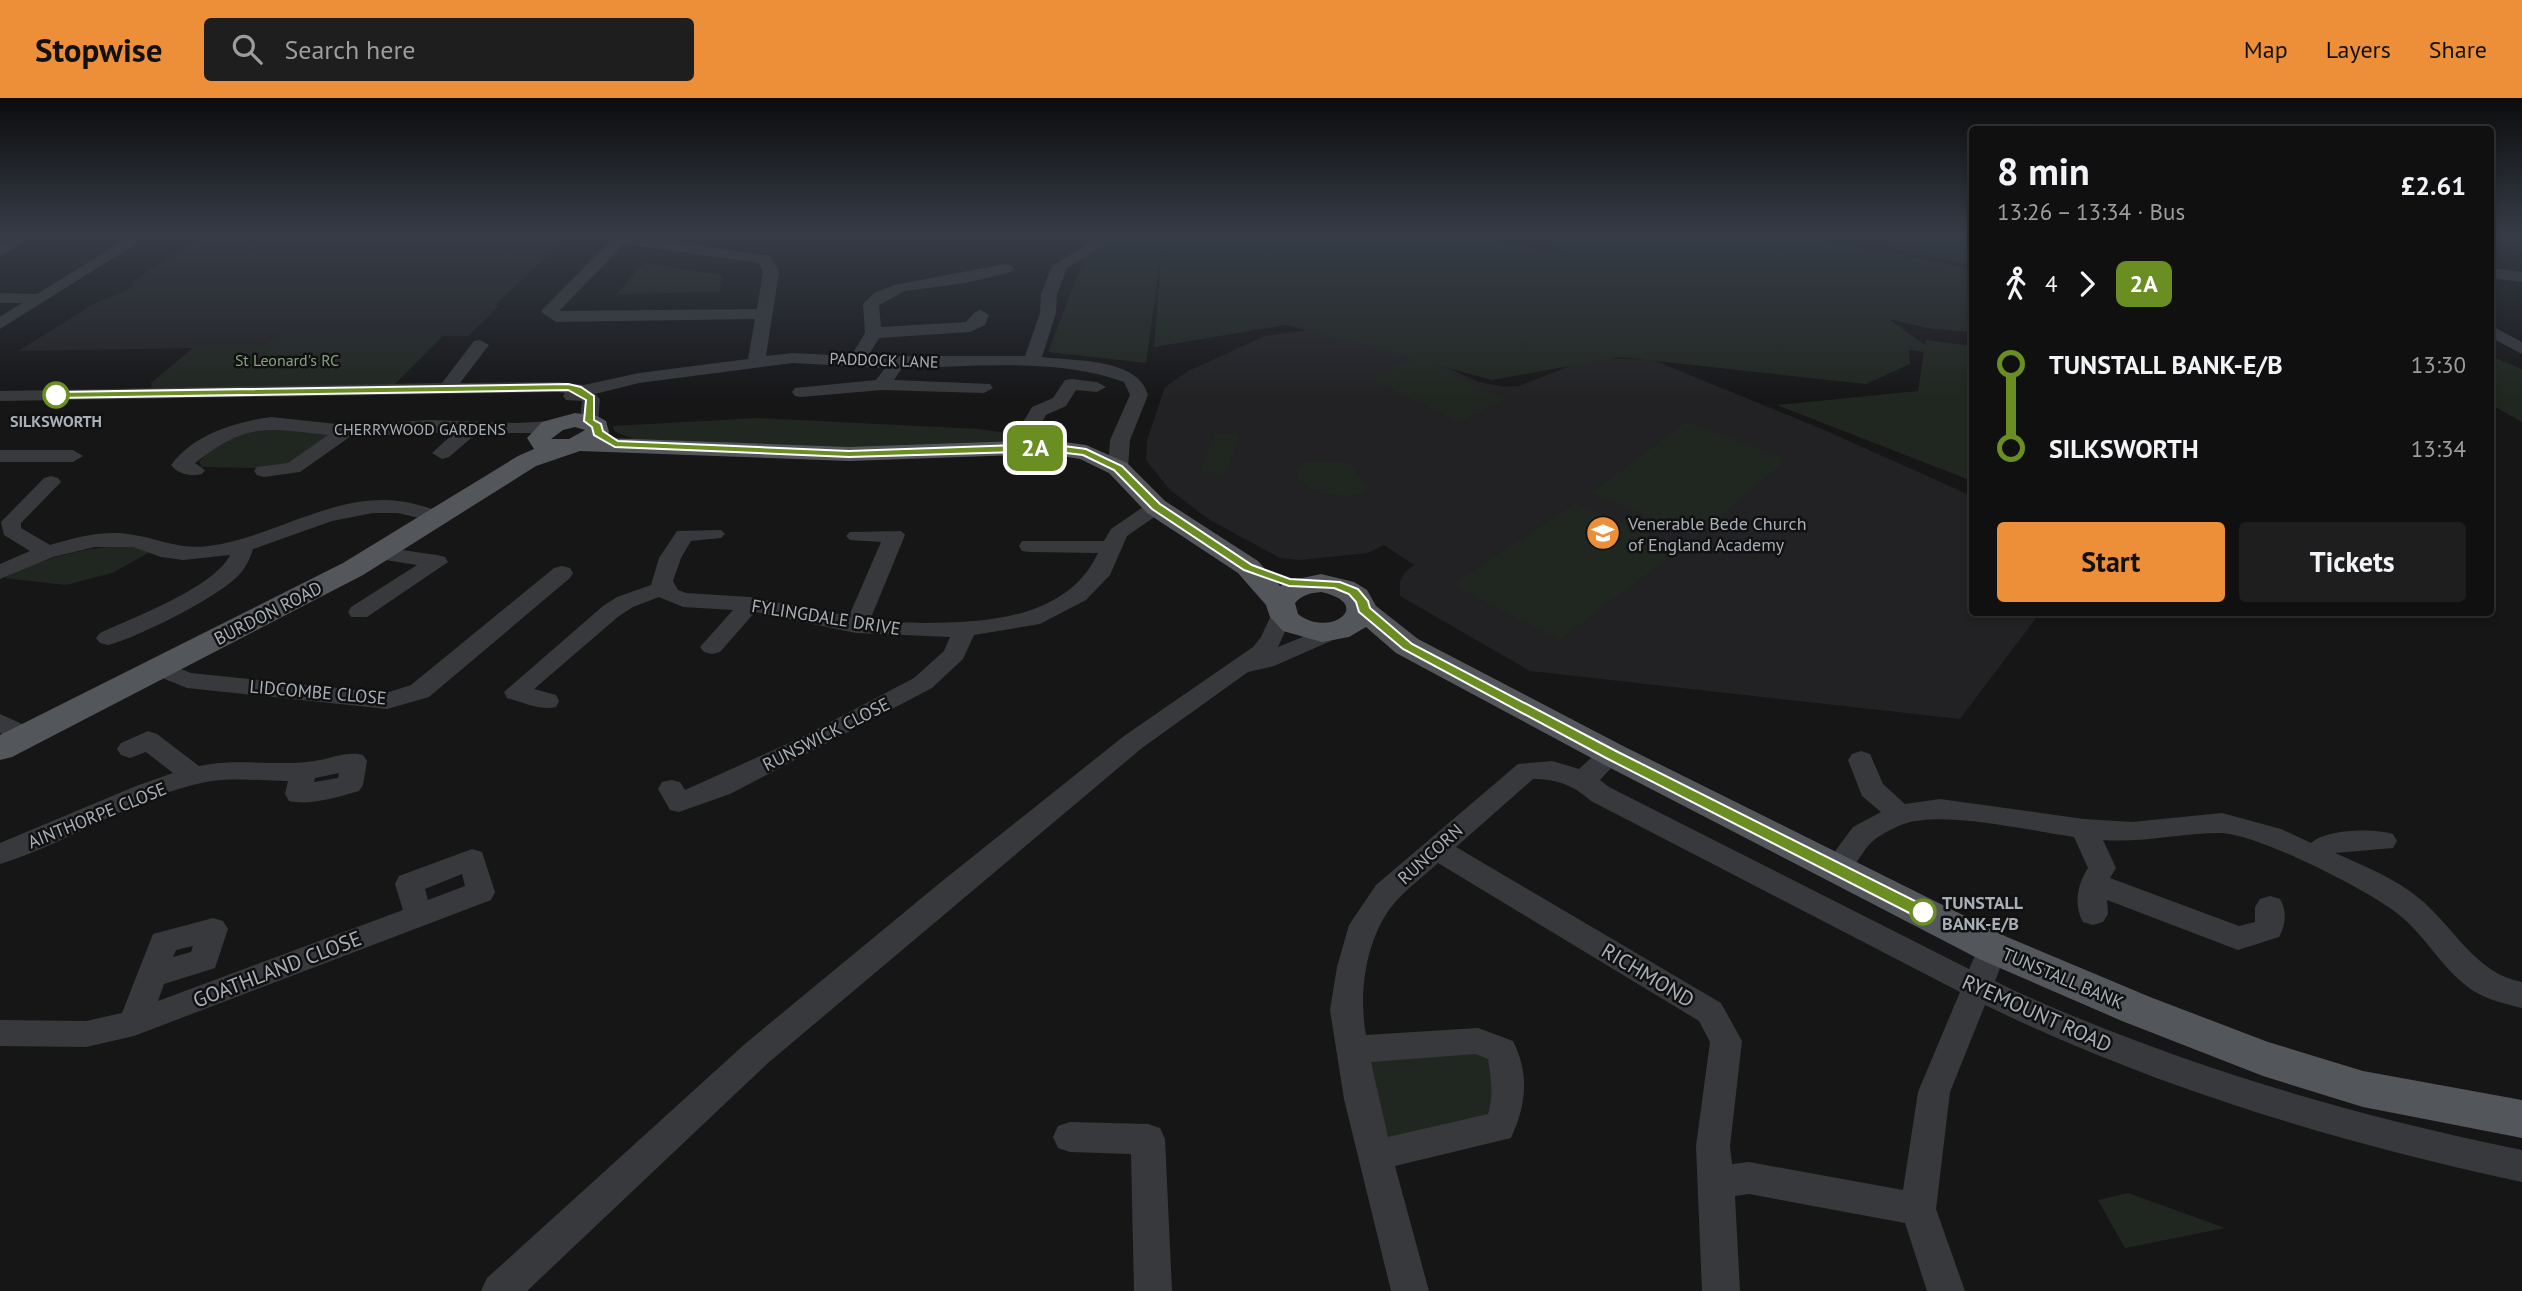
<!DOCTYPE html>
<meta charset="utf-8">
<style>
:root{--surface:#101011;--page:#1e1e1f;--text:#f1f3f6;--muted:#9c9d9f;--line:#303031;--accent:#ed8e38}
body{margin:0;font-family:"PT Sans",sans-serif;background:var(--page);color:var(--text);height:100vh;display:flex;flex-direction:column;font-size:26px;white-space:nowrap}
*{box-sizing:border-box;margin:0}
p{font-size:23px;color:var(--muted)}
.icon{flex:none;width:38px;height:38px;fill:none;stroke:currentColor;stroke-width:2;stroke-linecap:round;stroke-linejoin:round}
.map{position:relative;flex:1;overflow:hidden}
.details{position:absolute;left:1969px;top:28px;width:525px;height:490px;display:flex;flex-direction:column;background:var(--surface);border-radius:7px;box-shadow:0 4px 10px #0003,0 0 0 2px var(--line)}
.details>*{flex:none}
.badge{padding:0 14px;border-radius:10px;font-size:24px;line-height:46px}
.map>.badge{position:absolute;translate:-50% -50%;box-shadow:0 0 0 4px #fff}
.legs{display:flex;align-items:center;gap:10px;height:77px;padding:0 28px;font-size:23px}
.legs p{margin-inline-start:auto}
.headline{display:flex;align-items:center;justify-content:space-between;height:119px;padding:0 28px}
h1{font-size:38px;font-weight:700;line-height:52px}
.primary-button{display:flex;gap:14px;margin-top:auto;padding:14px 28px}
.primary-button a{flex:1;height:80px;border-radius:7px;background:var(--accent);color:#111;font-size:28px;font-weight:700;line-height:80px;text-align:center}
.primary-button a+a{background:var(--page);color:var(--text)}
ul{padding:0 28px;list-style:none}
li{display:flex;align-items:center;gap:24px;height:84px;font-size:26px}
li i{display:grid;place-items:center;width:10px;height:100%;margin:0 9px;background:currentColor}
li i::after{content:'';width:18px;height:18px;margin:-9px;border:5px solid;border-radius:50%;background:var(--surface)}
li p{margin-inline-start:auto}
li:first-child i{background:linear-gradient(#0000 50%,currentColor 0)}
li:last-child i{background:linear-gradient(currentColor 50%,#0000 0)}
header{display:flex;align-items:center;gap:42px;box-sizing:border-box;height:98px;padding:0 35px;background:var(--accent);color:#111}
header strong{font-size:33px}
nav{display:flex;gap:38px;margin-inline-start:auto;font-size:24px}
.search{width:490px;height:63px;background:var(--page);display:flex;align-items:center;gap:18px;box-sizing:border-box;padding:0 24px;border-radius:7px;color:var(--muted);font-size:26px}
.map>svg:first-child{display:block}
.built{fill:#222224}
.green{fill:#202720}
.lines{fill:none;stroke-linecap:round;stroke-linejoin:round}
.minor{fill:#37393c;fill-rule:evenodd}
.major{fill:#53565b;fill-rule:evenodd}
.line-1{fill:#6b8e23;stroke:#fff;stroke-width:2}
.stop-1-dot{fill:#fff;stroke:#6b8e23;stroke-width:3.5}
.labels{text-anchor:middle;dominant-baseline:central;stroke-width:5;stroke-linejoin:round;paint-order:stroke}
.far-park-label{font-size:16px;fill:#84a27f;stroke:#111112}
.far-street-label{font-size:16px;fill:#a8afb7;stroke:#111112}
.far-stop-label{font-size:16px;font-weight:bold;fill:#a8afb7;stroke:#111112}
.poi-label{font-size:18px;fill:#a8afb7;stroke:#111112;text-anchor:start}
.street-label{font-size:18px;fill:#a8afb7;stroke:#111112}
.stop-label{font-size:18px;font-weight:bold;fill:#a8afb7;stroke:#111112;text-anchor:start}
.near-street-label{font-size:21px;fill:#a8afb7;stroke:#111112}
</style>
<header>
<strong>Stopwise</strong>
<div class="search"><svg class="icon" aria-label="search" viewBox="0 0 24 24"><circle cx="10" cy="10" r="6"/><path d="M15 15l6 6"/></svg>Search here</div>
<nav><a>Map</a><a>Layers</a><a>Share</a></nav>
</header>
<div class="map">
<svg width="2522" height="1193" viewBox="0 0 2522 1193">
<rect width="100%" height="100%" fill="#161617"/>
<path class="built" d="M205,135H571L495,207L499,208L468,238L277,237L260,249L18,253L97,204L126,193L133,188L131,185Z
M1324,230L1433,263L1479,284L1504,289L1519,288L1575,266L1606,260L1653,262L1822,331L1972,398V514L2040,515L1960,621L1530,573L1400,498V483L1405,474L1414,467L1384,447L1368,455L1300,462L1280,460L1210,422L1170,392L1146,362L1147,342L1165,289L1188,273L1265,238Z"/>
<path class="green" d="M1094,135H1442L1490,141L1563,155L1547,145L1474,135H1789L1972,171V234L1932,231L1889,221L1925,247L1926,242L1972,248V383L1777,307L1918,293L1924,254L1909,252L1910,266L1866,286L1619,259L1492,282L1429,265L1505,301L1459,324L1371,281L1414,261L1286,227L1154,249L1162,150L1146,265L1048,254Z
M1824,135H1972V167Z
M2490,135H2522V155L2490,144Z
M644,165L722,177L720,194L617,196Z
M277,237H444L393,288L152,291L151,285L194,249H260Z
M2490,258L2522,271V324L2490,306Z
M759,320L979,331L1021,337L1006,345L872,350L635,342L614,333L613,328Z
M1687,324L1788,361L1696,438L1591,395Z
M253,331L337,334L292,366L261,370L202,369L199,364L217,346Z
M1215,335L1239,337L1226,376L1200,374Z
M1333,363L1350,366L1367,388L1364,395C1347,402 1294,395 1297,371L1306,364Z
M1576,405L1680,451L1559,542L1453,487Z
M128,448L152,453L112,475L66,487L4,480C44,460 83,449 128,448Z
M1475,949L1497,958L1499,1020L1388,1046L1360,956Z
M2128,1095L2225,1130L2125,1150L2098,1102Z"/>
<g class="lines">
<path class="minor" d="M22,135H39L0,158V147Z
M136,135H153L0,231V219L22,205H0V195L37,196Z
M618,135H633L631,138L770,158L779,174L766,258L793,255L851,258L865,235L863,206L874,195L894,187L1006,166L1011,168L1014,171L1011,174L966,185L905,193L879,207L881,229L966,224L975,214L981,212L989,217L985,227L970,234L879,240L868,258H1025L1040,215L1041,196L1052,168L1092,143L1097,135H1111L1102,149L1067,170L1057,196L1056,215L1042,259C1073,263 1139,260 1148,297L1130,342L1128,370L1118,376L1108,370L1110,342L1130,297L1124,284C1055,259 974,269 902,270L894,282L990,286L993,290L984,295L882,292L801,299L795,298L792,294L795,290L876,282L885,270L793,265L639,285L595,296L600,301L598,323L589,329L580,323L582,303L566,302L563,298L565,295L558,294L0,303V293L442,285L474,243L480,242L489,247L460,285L558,284L584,287L639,275L748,261L755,221L556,224L541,214L543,211ZM624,146L759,165L763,174L757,211L559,213Z
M2490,170L2522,174V184L2490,180Z
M2490,227L2522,244V256L2490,239Z
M1071,281L1097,284L1106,289L1097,294L1076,292L1066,308L1046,317L1025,354H1011L1008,350L1032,309L1053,300L1065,282Z
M271,319L346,327L430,322L518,325L550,323L559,329L550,335H477L449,359L442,361L432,355L455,334L351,338L300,374L264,379L257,377L254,373L257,369L288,365L328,337C264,330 248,324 195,365L205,372L202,376C192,379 177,376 171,367C194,336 235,324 271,319Z
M0,352H73L83,358L73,364H0Z
M51,378L58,380L61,384L21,425V430L50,447C76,439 107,431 134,437C160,441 180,452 208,448C273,440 332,395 399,403C415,405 431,411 446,415L449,419L446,423L439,425L398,415H373L332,423L253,451C250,461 245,471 237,479C214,501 139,539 108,547L100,545L96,540L100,535C132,520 215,489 230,457L183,462L161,459L133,449H95L53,459L0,481V466L30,453L4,437L1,424L44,380Z
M1156,403L1163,405L1166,409L1163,413L1127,438L1110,477L1086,502L1040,526L974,537L963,561L932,590L730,696L679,714L670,712L658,691L662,684L671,682L680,684L685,692L800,640L914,580L944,553L950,539L856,535L755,514L720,554L712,556L704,554L700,549L733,512L683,509L659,499L633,509L619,518L534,591L556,597L559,603L556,609C540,613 523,604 507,600L504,594L603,508L617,499L651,487L659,460L677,433L721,432L725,436L721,440L691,443L681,460L673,483L678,492L686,495L750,499L849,518L881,444L850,442L846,438L850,434L901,433L905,437L870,522C888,525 906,524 924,525C987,525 1068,520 1098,455L1030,454L1022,453L1019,448L1022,443H1104L1111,431L1149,405Z
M381,449L437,457L445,459L448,464L367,519H351L348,514L351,509L417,467L373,460L370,455L373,450Z
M562,468L570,470L573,475L570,480L429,599L387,611L187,590L150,575L146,570L150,565L158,562L191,575L386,595L411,587L554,470Z
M1282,509L1290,511L1293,516L1278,549L1332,527L1340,529L1344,534L1340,539L1274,568L1248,574L1142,650L768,965L527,1193H481L487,1180L746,945L941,784L1124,638L1253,549L1261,539L1274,511Z
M0,616L35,632L39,638L35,644L26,646L0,635Z
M148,633L157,636L199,668C239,659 280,670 320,662C334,659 349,653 363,657L367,663L363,687L359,693C339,699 309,708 289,703L285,696L288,683C261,683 233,679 206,684C134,698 70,745 0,766V745L136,688L173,675L146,654L130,660L121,657L117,651L121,645ZM339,675L338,680L314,684L315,680Z
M1611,647L1620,650L1624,656L1600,682L1609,689L1969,871L1982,842L1993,838L2004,842L2008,850L1995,883L2013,892C2177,966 2346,1016 2522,1052V1084C2337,1044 2156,990 1985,907L1950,994L1936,1111L1965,1193H1927L1905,1125L1749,1096L1735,1098L1740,1193H1702L1696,1048L1710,944L1699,923L1438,765C1425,777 1409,789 1397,802C1366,836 1358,894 1366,937L1478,930L1513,943C1530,977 1526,1007 1511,1040L1395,1068L1429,1193H1391L1344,1001L1330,912L1337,869L1349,827L1376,787L1518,666L1552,663L1579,671L1602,650ZM1533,681C1557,681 1573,687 1591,703L1960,894L1918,994L1903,1092L1749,1064L1732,1066L1730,1048L1742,943L1721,905L1456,749ZM1476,956L1488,961C1491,980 1494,998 1488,1016L1388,1039L1371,964Z
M1861,653L1870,656L1883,686L1905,706L1940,701L2084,721L2132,724L2222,715L2281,731L2311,745C2326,731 2374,730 2393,736L2397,743L2393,750L2335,755C2364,768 2395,780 2420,801C2453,828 2476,876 2522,884V910C2505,906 2481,900 2468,889C2441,869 2424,836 2398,816C2368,792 2256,735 2220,735C2180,735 2143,745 2103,742L2116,770L2110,780L2239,828L2255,824V809L2260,801L2270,798L2280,801C2287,813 2286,827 2279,839L2238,852L2107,802L2108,816L2103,824L2093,827L2083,824C2073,807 2078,785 2088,770L2074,739C2032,733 1945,713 1907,725C1897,728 1881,736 1873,743C1856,757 1853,787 1826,778L1822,771L1853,729L1881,714L1862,698L1848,662L1852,656Z
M472,751L482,754L495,794L491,802L134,938L86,949L0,948V922L86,923L122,915L153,836L213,820L223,823L228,831L215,870L164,886L158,903L403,812L395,786L399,778ZM462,776L465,788L428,802L425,791ZM193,848L191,854L173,859L176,852Z
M1070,1024L1148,1026L1160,1030L1165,1041L1172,1193H1134L1131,1056L1070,1054L1058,1050L1053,1039L1058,1028Z"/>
<path class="major" d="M575,315L597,318L606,323L609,334L605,340L849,349L1049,342L1086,347L1127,365L1165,403L1258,463L1280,488L1293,482L1321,476L1354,484L1367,492L1376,508L1418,541L1623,648L2007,839L2150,899L2268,944L2363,973L2522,1002V1040L2363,1009L2263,978L2122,923L1979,861L1599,664L1396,555L1366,529L1349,539L1322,544L1283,533L1270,519L1266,507L1238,475L1147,415L1109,375L1080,361L1049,356L849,363L580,353L536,368L363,477L12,659L0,662V637L343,465L518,358L534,351L527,340L542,324ZM575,329L585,332L569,341H551L563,332ZM1321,494C1376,506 1329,541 1298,516L1295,505C1302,497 1310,495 1321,494Z"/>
</g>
<linearGradient id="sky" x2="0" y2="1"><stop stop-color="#0c0c0d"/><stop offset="0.45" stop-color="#363c47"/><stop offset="1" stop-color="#363c47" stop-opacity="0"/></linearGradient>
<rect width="2522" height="302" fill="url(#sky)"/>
<path class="line-1" d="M568,286L581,289L594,298V322L601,326L603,333L618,343L849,353L1049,346L1086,351L1122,368L1160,406L1252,467L1290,481L1340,484L1358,491L1368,503L1370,510L1412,546L1616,653L1929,810L1931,814L1929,819H1917L1606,660L1403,551L1359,514L1356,504L1349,496L1334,490L1289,488L1244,472L1152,411L1114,372L1083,357L1049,353L849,359L615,349L594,337L592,329L584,323L586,302L568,292L56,300L51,297L56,294Z"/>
<defs>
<g id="school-disc" transform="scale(1.75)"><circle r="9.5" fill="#ed8e38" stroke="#111112"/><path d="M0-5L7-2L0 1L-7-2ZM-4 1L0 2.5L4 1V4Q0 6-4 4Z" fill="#fff"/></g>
</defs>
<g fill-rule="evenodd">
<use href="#school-disc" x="1603" y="435"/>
</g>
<g class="stop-1-dot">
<circle cx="56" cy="297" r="12"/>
<circle cx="1923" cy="814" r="12"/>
</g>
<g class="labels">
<g class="far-park-label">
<text x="287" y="262">St Leonard's RC</text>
</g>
<g class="far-street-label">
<text transform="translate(884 262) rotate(2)">PADDOCK LANE</text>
<text x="420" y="331">CHERRYWOOD GARDENS</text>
</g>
<g class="far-stop-label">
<text x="56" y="323">SILKSWORTH</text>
</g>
<g class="poi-label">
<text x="1628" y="425">Venerable Bede Church<tspan x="1628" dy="21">of England Academy</tspan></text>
</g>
<g class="street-label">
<text transform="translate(268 515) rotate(-27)">BURDON ROAD</text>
<text transform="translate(826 519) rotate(9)">FYLINGDALE DRIVE</text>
<text transform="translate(318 594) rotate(5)">LIDCOMBE CLOSE</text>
<text transform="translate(826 636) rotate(-27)">RUNSWICK CLOSE</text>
<text transform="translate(97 717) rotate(-22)">AINTHORPE CLOSE</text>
<text transform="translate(1430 756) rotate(-42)">RUNCORN</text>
<text transform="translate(2063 880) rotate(23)">TUNSTALL BANK</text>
</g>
<g class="stop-label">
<text x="1942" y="804">TUNSTALL<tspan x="1942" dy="21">BANK-E/B</tspan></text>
</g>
<g class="near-street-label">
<text transform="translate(277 871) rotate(-21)">GOATHLAND CLOSE</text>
<text transform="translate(1648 877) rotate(31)">RICHMOND</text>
<text transform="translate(2037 915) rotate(24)">RYEMOUNT ROAD</text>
</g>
</g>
</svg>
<b class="badge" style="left:1035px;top:350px;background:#6b8e23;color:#fff">2A</b>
<section class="details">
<div class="headline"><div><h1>8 min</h1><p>13:26 – 13:34 · Bus</p></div><b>£2.61</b></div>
<div class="legs"><svg class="icon" aria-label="walk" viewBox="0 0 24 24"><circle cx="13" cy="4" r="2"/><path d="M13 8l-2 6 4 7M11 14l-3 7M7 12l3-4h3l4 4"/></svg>4<svg class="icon" aria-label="forward" viewBox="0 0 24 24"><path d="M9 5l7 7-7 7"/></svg><b class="badge" style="background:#6b8e23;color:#fff">2A</b></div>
<ul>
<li><i style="color:#6b8e23"></i><b>TUNSTALL BANK-E/B</b><p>13:30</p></li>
<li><i style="color:#6b8e23"></i><b>SILKSWORTH</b><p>13:34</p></li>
</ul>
<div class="primary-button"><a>Start</a><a>Tickets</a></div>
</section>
</div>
